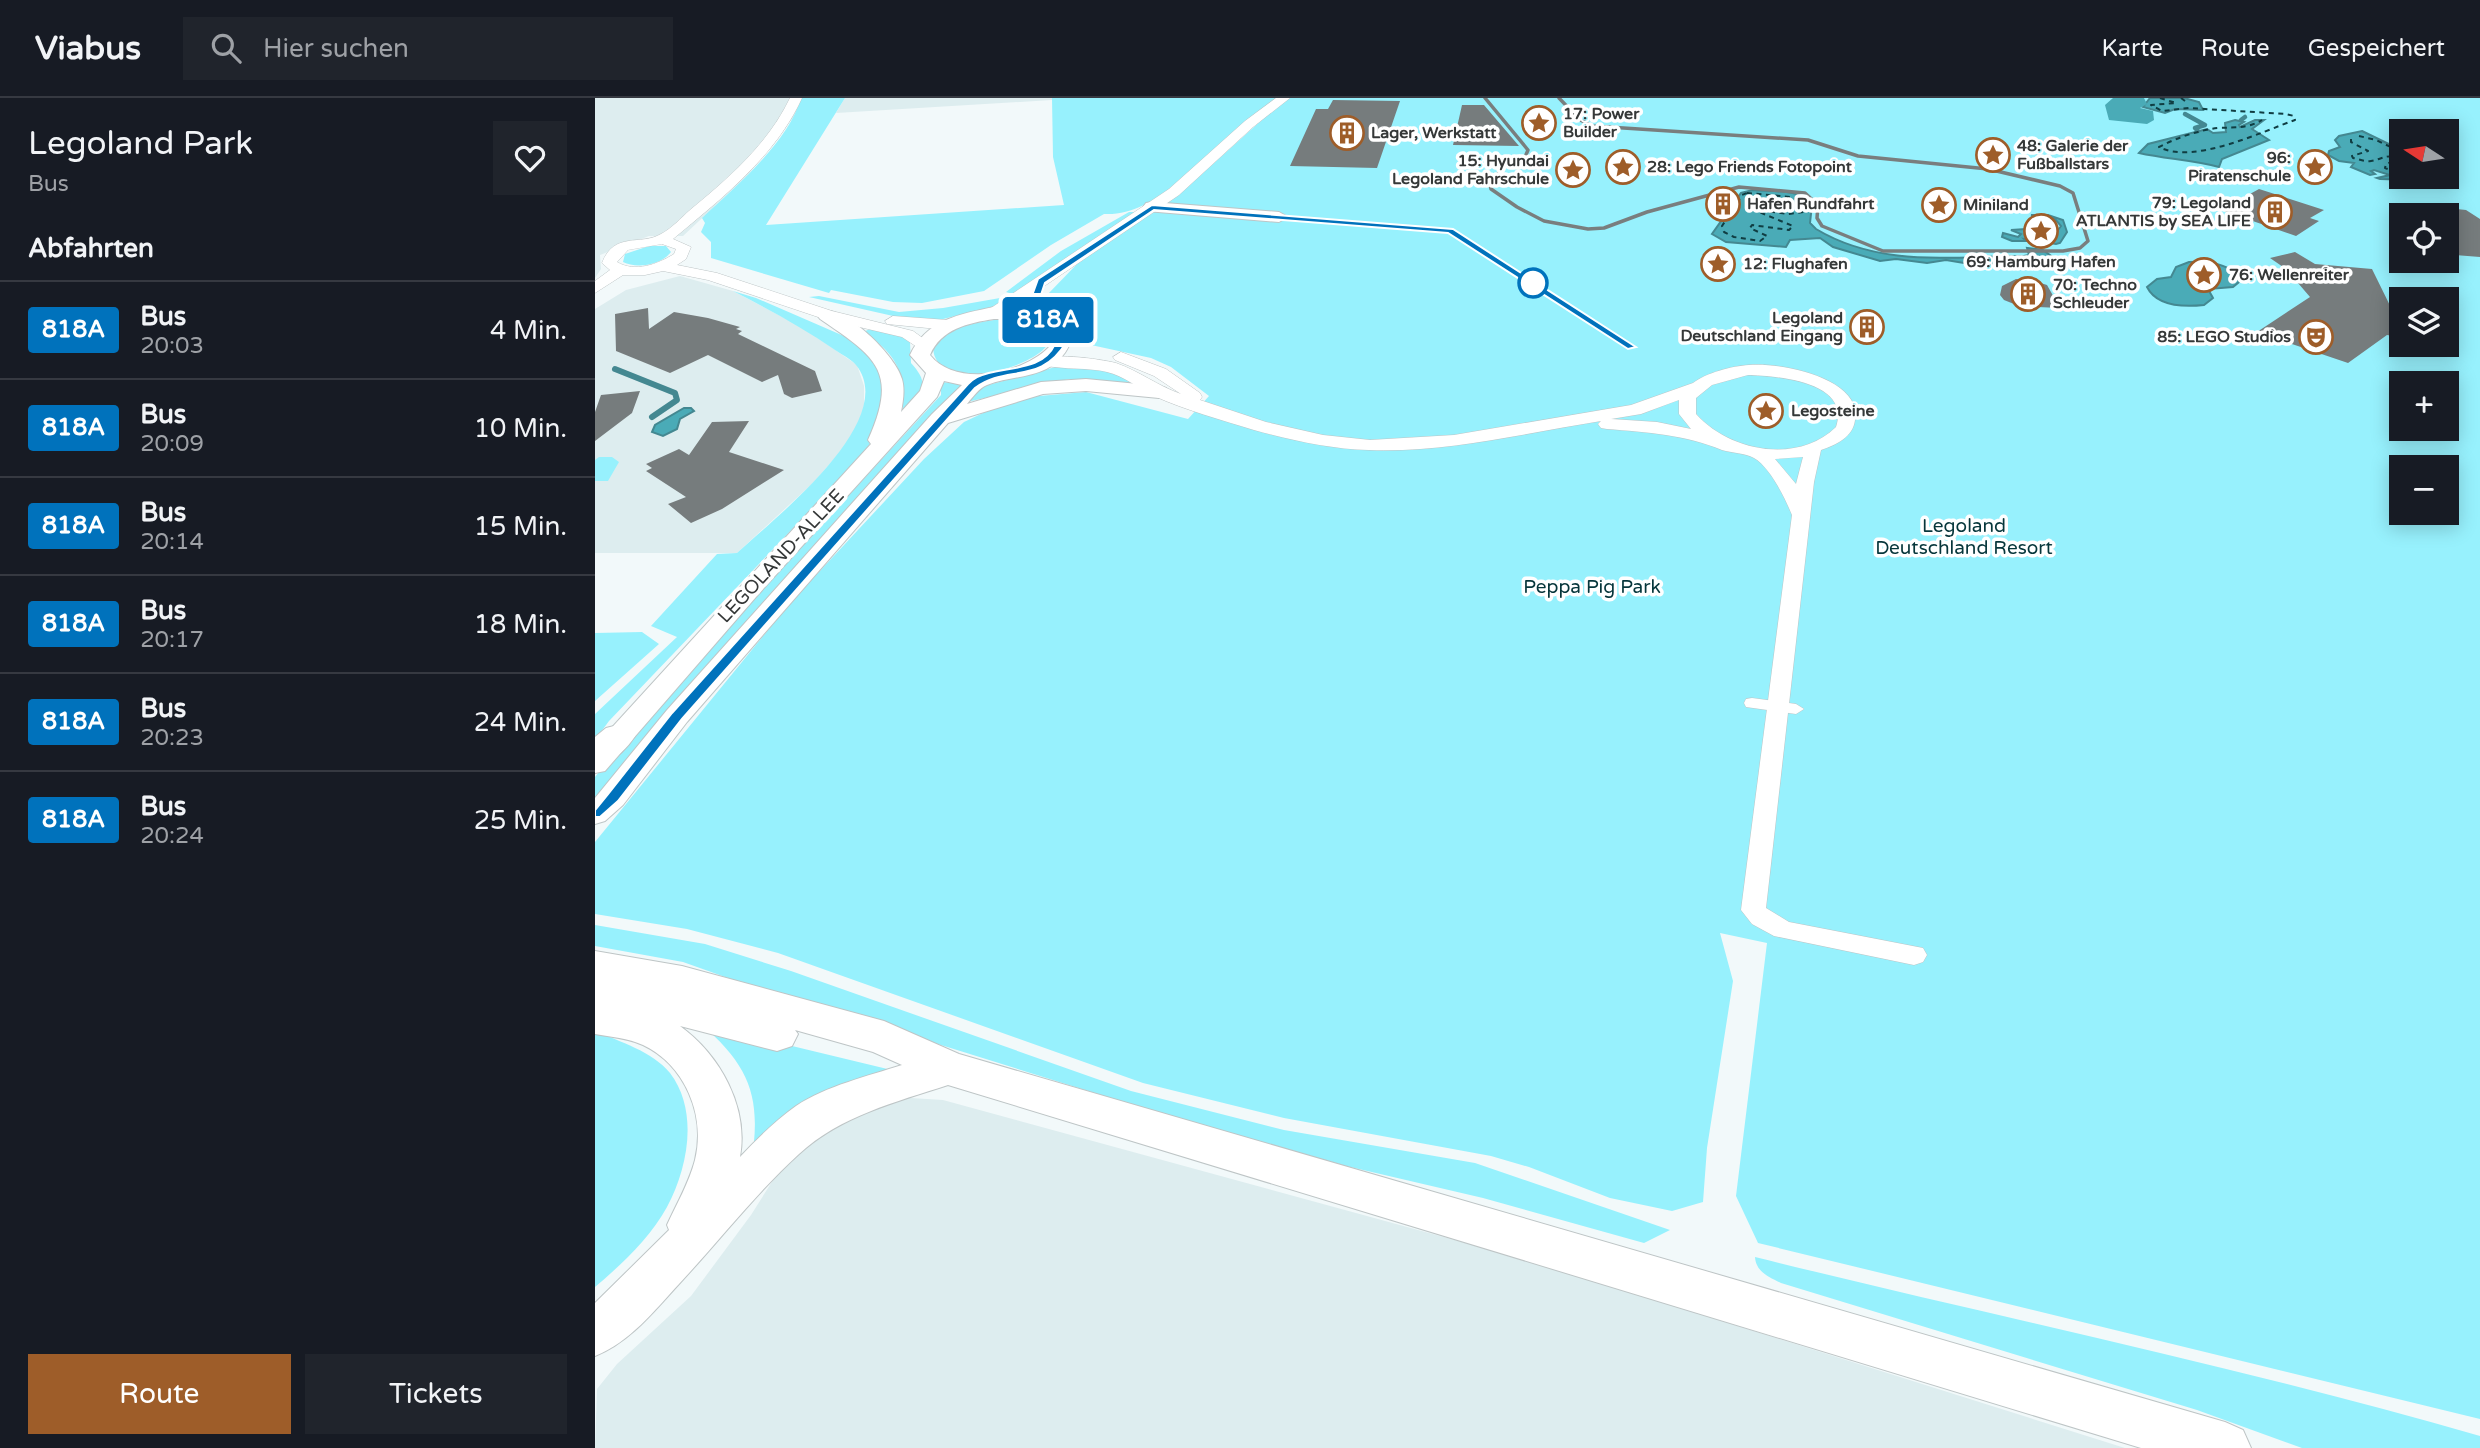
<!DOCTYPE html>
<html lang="de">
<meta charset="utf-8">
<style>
:root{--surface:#171b24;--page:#20242c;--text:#f1f3f6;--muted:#9ea1a6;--line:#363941;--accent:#9e5d29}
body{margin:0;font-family:"Varela Round",sans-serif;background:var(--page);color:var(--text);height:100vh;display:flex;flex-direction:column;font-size:26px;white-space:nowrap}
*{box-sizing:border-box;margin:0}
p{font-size:23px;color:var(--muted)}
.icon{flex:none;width:38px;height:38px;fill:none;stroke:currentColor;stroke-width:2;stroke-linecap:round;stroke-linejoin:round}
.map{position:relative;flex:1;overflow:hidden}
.side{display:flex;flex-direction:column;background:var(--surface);width:595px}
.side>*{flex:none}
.badge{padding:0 14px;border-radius:5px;font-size:24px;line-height:46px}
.needle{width:46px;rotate:282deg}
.controls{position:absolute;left:1794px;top:21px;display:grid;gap:14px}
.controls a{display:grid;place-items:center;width:70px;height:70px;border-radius:0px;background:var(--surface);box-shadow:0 4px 18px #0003;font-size:35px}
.map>.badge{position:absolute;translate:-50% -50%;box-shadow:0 0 0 4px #fff}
h2{padding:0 28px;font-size:26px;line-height:63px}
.round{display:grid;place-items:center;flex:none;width:74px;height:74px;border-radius:0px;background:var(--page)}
.summary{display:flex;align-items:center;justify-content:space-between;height:119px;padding:0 28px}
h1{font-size:33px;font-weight:600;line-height:52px}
.cta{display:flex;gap:14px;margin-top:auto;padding:14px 28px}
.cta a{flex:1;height:80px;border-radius:0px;background:var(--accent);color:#fff;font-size:28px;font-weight:600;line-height:80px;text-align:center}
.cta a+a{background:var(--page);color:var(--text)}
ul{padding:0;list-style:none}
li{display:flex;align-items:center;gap:21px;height:98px;padding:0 28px;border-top:2px solid var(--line)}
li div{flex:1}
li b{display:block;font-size:26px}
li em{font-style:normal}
li .badge{min-width:77px;font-weight:700;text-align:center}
header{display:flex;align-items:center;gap:42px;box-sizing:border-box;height:98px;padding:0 35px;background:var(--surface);border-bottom:2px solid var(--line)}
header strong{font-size:33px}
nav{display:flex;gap:38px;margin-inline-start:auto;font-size:24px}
.search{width:490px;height:63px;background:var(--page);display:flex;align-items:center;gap:18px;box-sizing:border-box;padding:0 24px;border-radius:0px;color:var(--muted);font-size:26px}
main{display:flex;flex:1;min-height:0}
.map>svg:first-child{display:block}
.built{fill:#ddedef}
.green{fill:#97f1fd;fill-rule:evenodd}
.water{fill:#4aabb7;stroke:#448891;stroke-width:2}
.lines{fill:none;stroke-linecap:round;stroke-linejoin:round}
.stream-far1{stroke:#448891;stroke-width:4.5}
.stream{stroke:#448891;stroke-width:6}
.canal{fill:#4aabb7;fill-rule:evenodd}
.ferry{stroke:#103d42;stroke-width:2;stroke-dasharray:5 4.5;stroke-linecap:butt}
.building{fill:#767c7d}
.pedestrian-casing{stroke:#bec5c6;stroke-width:1}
.minor-casing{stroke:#bec5c6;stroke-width:1}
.tertiary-casing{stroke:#bec5c6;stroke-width:2}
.primary-casing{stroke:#bec5c6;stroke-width:2}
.pedestrian{fill:#fff;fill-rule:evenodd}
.minor{fill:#fff;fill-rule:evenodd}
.tertiary{fill:#fff;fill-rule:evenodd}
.primary{fill:#fff;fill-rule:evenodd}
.rail{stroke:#797e7e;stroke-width:3.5}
.line{fill:#0072bc;stroke:#fff;stroke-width:2}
.stop-dot{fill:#fff;stroke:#0072bc;stroke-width:3.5}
.labels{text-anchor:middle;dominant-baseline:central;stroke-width:7;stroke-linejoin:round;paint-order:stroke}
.far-poi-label{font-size:16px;font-weight:bold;fill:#353838;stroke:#fff;text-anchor:start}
.park-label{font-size:19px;fill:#06363b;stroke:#fff}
.street-label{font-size:19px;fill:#353838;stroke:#fff}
</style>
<header>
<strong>Viabus</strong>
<div class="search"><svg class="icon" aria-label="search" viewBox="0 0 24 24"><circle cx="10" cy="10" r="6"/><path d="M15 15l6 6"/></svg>Hier suchen</div>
<nav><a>Karte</a><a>Route</a><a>Gespeichert</a></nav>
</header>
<main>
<section class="side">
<div class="summary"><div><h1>Legoland Park</h1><p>Bus</p></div><a class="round"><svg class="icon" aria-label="heart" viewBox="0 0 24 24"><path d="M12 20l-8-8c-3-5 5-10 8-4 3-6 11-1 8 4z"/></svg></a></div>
<h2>Abfahrten</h2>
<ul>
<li><span class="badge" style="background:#0072bc;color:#fff">818A</span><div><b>Bus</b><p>20:03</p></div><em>4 Min.</em></li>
<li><span class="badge" style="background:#0072bc;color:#fff">818A</span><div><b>Bus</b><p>20:09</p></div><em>10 Min.</em></li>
<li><span class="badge" style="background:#0072bc;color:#fff">818A</span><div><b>Bus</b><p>20:14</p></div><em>15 Min.</em></li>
<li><span class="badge" style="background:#0072bc;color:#fff">818A</span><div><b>Bus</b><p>20:17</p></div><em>18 Min.</em></li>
<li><span class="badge" style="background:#0072bc;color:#fff">818A</span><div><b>Bus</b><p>20:23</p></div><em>24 Min.</em></li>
<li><span class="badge" style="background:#0072bc;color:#fff">818A</span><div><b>Bus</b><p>20:24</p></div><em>25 Min.</em></li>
</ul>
<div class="cta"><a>Route</a><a>Tickets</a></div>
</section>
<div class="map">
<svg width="1885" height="1350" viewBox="0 0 1885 1350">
<rect width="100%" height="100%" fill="#f2f9fa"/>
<path class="built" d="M0,0H206L201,16L153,77L88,138H54L5,157L6,171L0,180Z
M250,0H457V2L241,15Z
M85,178L138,193L210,231L262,267L269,288V310L257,340L219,384L142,455H0V211L31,192Z
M300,999L348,1002L940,1164L1530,1350H0L2,1291L22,1266L96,1198L156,1117L185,1071L209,1043Z"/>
<path class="green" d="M206,0H250L171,127L469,107L458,59L457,0H682C668,11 652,21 639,33C605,64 559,119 509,116L456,147L389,193L327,205L298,204L236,192L234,195L116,160V144L106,134L110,125L107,120C141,88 193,45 206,0Z
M691,0H1885V1321L1163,1145L1141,1098L1172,845L1125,835L1138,883L1112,1050L1108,1104L1077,1113L1015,1100L934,1069L896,1058L689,1020L548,985L183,855L92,831L0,816V744L196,504L329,361L369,324L403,308L432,299L491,294L593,321L614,298L576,269L556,260L496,247L485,242L472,223L448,210L447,204H464L452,197L483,165L589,92ZM1806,33H1852V79H1806ZM1806,117H1852V163H1806ZM1806,201H1852V247H1806ZM1806,285H1852V331H1806ZM1806,369H1852V415H1806Z
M534,114H541L445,178L421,197L411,194L466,153Z
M54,148H71L76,154C66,167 42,171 28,164L30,156Z
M138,193L161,200L265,245L291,277V316L269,356L14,623L0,642V616L82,539L56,528L122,456L142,455C177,422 306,323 261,267C256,261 246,256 240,252C207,229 173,211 138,193Z
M224,198L304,214L348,210L405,200L415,202L405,207L344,222L307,220L214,199Z
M418,220C528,237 361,308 340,259C327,229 401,221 418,220Z
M275,231L304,237L315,244L316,265C338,289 325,295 307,316C312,276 302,256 268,234Z
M468,267L502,270L541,284L537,287L496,281H474L372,304L386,289Z
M346,284L367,286L140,539L0,706V679L42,627L346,297Z
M4,359H17L24,364L13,383H0V362Z
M47,534L64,546L0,603V535Z
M0,827L110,846L196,873L536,993L689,1032L880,1065L1075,1132L1049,1145L888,1100L751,1068L535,1006L147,885L88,864L0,848Z
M106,926L309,975L156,1066C167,1001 156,969 106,926Z
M0,933C25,944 57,953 75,975C104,1013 93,1070 72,1109C55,1140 27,1166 0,1189Z
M1160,1159C1402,1219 1646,1269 1885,1338V1350H1707L1602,1312L1186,1185C1174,1179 1161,1174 1160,1159Z"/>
<path class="water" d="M1555,0H1589L1604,4L1608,12L1580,11L1570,15L1548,9Z
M1640,22L1649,24L1644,27L1645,29L1660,22H1669L1657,31L1674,42L1627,61L1624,69C1598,62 1571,61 1544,55L1553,46L1612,31L1618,35L1631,34L1630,25Z
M1767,33L1806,52V79H1817L1818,82L1785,81L1782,80L1795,77L1779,72L1776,73L1780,76L1775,77L1756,69L1759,65L1744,63L1733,57L1734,53L1745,49L1740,42L1744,38Z
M1158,92C1176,94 1206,90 1217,107L1215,125L1221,131C1286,170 1357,158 1429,158L1434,157L1432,150L1448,152L1459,160L1433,164L1381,167L1351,162L1332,165L1301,161L1285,163L1238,149L1225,140L1195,142L1191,149L1131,144L1117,136L1146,95Z
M1436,117H1453L1468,122L1472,134L1465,145L1461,146L1429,141L1431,143H1417L1407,139L1408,135L1423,139L1426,136L1416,132L1431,131L1436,133L1432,134V138C1448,140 1456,143 1466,128L1460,121Z
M1594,164C1610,163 1640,165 1644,184L1638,189L1613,191L1618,200L1609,207C1590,209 1562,209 1552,189L1562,181L1576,179L1581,169Z
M89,310H96L99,313L85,321L82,331L68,338L57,334L60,327Z"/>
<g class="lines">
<path class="stream-far1" d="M1590,16L1610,27L1600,30L1603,33
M1646,22L1650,19"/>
<path class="stream" d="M20,271L80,295L82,302L57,319"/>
<path class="canal" d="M1518,0H1549L1552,6L1545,10L1558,13L1559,22L1552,26L1514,22L1510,7Z"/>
<path class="ferry" d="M1565,0L1581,5L1556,7L1567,13L1594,10L1691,16L1699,18L1700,22C1666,34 1598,67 1564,49C1581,40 1604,32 1623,30C1641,29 1651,31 1667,22
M1586,0L1590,3
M1764,38L1781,42L1806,54
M1756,41V44L1773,53L1757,58L1758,60C1764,61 1770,64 1776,63C1788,61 1792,55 1804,61L1791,66L1790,70L1806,76
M1152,95L1196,99L1205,103L1209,114L1193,116L1165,112L1164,114L1198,128L1194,132L1157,127L1155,130L1172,138L1165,143L1139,139L1129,134L1127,128L1147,97Z"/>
</g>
<path class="building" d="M738,2L805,3L782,70L695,68L721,11H733Z
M867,7H889L924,48L858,47Z
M1664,91L1729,112L1715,120L1724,123L1701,138L1626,112Z
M1852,110L1871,112L1885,121V159L1860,157L1852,142Z
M1700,154L1720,166L1777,171L1806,230V239L1792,237L1753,265L1662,234L1715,199L1691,171L1675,160Z
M1421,181L1439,183L1452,187L1465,210L1424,208L1409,202L1405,197L1407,188Z
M53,210L54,231L79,214L113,220L145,229L141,231L147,233L143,236L220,273L227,293L197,300L189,296L183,277L167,284L113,257L75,275L21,253L20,216Z
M45,293L37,315L0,343V314L6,297Z
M154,323L134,354L189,372L127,411L96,425L73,406L91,399L51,373L57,370L51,366L84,351L94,357L117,324Z"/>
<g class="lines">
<g class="pedestrian-casing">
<path id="pedestrian" d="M1157,600L1201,606L1209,611L1201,616L1151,609L1149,605L1151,601Z"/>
</g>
<g class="minor-casing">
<path id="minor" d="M195,0H207C180,59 127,100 78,141L96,149L91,161L82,167L122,175L237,213L318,233L336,246L334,249H322L307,239L226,220L113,182L68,173L50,177H28L0,195V183L15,172L7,165C19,133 46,148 66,136C76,131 86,120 95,112C134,80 173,46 195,0ZM67,146L81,151L79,156C63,166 40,175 22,164L33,152Z
M681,0H695L658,29L584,97L405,218H393L391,215L393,212L574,91L650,23Z
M298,218L353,222L361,227L353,232L292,226L290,223Z
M526,254L571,271L605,295L607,299L605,302L671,324L728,337L775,342L859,337L1036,307L1098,285C1111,275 1137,268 1154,267C1184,264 1268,280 1260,322C1258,339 1241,347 1226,352L1219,384L1171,810L1194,824L1328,850L1332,857L1328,864L1319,867L1179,838L1157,826L1146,812L1197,417C1190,400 1175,369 1159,360C1150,355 1137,355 1127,352C1091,337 1052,334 1012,331L1006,330L1003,326L1006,323C930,335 851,355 774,352C736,351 696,342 659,332C627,322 590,312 559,298C543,290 529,278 512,274C496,269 448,272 440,264C451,253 505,261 521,265C544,273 563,288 586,296L559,278L520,262L518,259ZM1153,277C1184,278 1256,284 1241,329C1202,367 1134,353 1101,316V300L1117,287ZM1084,302V316L1096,331L1062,324L1016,321L1046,316ZM1208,359L1201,386L1180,361Z"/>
</g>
<g class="tertiary-casing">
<path id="tertiary" d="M557,104L684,114L693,119L684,124L551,113L548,109L551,105Z
M399,209C424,209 480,207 475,246C457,283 423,275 392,287C385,289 377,300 372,306L446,284L491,281L564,288L571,290L574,294L571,298L564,300L491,293L448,296L353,325L92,624L28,707L10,723L0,726V700L72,612L337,316L367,287L349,283L342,299L161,499L10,673L0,675V648L276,346L273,342C304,273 281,259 225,221L222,217L225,213C250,207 301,258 307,281C310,292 308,303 306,314L325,293L331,275L315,257C331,222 364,216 399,209ZM399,221C418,221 449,216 456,238L454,249C428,276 361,290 335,257C346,231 373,225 399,221Z"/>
</g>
<g class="primary-casing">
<path id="primary" d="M23,627L35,630L40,638C31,653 16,664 0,669V639L11,630Z
M0,853L87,868L289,923L364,956L1630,1324L1648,1332L1656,1350H1546L353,987C301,1004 245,1018 204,1056C163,1093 123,1144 84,1186C59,1213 35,1244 0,1258V1205L74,1132L72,1127C82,1105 94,1085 100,1062C111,1017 90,967 48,947C33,940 16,939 0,936ZM85,928L182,953L197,948L203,936L200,932L278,954L307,967C273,978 231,988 201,1008C180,1023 163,1040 145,1059C154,1009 125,957 85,928Z"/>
</g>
<use href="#pedestrian" class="pedestrian"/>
<use href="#minor" class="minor"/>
<use href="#tertiary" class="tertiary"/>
<use href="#primary" class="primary"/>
<path class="rail" d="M890,0L933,52L930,59L907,70L895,87L896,91L922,109L949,123L993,131L1009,130L1052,114L1144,89L1210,95L1223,107L1222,120L1227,128L1288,153H1468L1485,150L1493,143L1478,95L1465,88L1393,71L1263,58L1213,42L998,28L985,22L964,0"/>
</g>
<path class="line" d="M557,107L858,131L1041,249L1033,251L853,135L559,112L450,185L440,215C457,221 469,224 472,243C446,288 411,266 380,290L87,621L23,703L5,719H0V712L13,696L77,615L373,286C376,283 378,281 382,279C406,267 446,276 460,246C463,241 462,236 459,231C452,222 439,222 430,217L443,181Z"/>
<defs>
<g id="sight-ring" transform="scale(1.75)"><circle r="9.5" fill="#fff" stroke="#9e5d29" stroke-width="1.5"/><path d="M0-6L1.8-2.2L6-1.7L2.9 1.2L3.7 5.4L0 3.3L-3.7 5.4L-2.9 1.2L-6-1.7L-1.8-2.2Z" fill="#9e5d29"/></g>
<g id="building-ring" transform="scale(1.75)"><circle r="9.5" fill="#fff" stroke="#9e5d29" stroke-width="1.5"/><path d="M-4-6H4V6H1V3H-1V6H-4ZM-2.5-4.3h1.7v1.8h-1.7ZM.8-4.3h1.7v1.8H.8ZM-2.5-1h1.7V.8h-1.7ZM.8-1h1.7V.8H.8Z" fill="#9e5d29"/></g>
<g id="theatre-ring" transform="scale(1.75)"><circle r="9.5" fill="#fff" stroke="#9e5d29" stroke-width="1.5"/><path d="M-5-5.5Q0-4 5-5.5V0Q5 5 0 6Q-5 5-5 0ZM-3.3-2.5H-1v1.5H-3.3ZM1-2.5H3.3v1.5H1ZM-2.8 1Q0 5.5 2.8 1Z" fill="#9e5d29"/></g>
</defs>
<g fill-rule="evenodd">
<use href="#sight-ring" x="944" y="25"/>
<use href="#building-ring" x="752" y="35"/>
<use href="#sight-ring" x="1398" y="57"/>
<use href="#sight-ring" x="1028" y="69"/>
<use href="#sight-ring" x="1720" y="69"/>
<use href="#sight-ring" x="978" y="72"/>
<use href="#building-ring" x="1128" y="106"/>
<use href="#sight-ring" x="1344" y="107"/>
<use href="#building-ring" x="1680" y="114"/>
<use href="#sight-ring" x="1446" y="133"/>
<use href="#sight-ring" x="1123" y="166"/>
<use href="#sight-ring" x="1609" y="177"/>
<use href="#building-ring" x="1433" y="196"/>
<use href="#building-ring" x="1272" y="229"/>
<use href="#theatre-ring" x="1721" y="239"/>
<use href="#sight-ring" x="1171" y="313"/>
</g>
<circle class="stop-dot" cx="938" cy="185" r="14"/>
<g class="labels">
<g class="far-poi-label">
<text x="968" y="16">17: Power<tspan x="968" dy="18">Builder</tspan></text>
<text x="776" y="35">Lager, Werkstatt</text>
<text x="1422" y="48">48: Galerie der<tspan x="1422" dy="18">Fußballstars</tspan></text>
<text x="1696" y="60" text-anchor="end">96:<tspan x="1696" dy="18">Piratenschule</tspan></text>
<text x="954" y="63" text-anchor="end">15: Hyundai<tspan x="954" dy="18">Legoland Fahrschule</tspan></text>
<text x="1052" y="69">28: Lego Friends Fotopoint</text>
<text x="1656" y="105" text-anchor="end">79: Legoland<tspan x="1656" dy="18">ATLANTIS by SEA LIFE</tspan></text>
<text x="1152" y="106">Hafen Rundfahrt</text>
<text x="1368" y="107">Miniland</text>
<text x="1446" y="164" text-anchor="middle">69: Hamburg Hafen</text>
<text x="1148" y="166">12: Flughafen</text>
<text x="1634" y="177">76: Wellenreiter</text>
<text x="1458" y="187">70: Techno<tspan x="1458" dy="18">Schleuder</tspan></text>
<text x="1248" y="220" text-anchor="end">Legoland<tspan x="1248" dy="18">Deutschland Eingang</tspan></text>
<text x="1696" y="239" text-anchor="end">85: LEGO Studios</text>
<text x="1196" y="313">Legosteine</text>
</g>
<g class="park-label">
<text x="1369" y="428">Legoland<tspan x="1369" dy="22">Deutschland Resort</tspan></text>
<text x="997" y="489">Peppa Pig Park</text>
</g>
<g class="street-label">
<text transform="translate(186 458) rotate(-47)">LEGOLAND-ALLEE</text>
</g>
</g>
</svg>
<div class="controls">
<a><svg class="needle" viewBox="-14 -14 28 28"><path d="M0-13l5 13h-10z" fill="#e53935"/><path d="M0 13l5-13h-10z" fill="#9ea1a6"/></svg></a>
<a><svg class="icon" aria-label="locate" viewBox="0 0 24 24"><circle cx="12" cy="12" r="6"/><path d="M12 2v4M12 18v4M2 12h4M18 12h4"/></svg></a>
<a><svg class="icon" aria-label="layers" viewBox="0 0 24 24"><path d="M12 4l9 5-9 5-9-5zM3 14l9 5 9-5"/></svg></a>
<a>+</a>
<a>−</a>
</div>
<b class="badge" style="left:453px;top:222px;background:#0072bc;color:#fff">818A</b>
</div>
</main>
